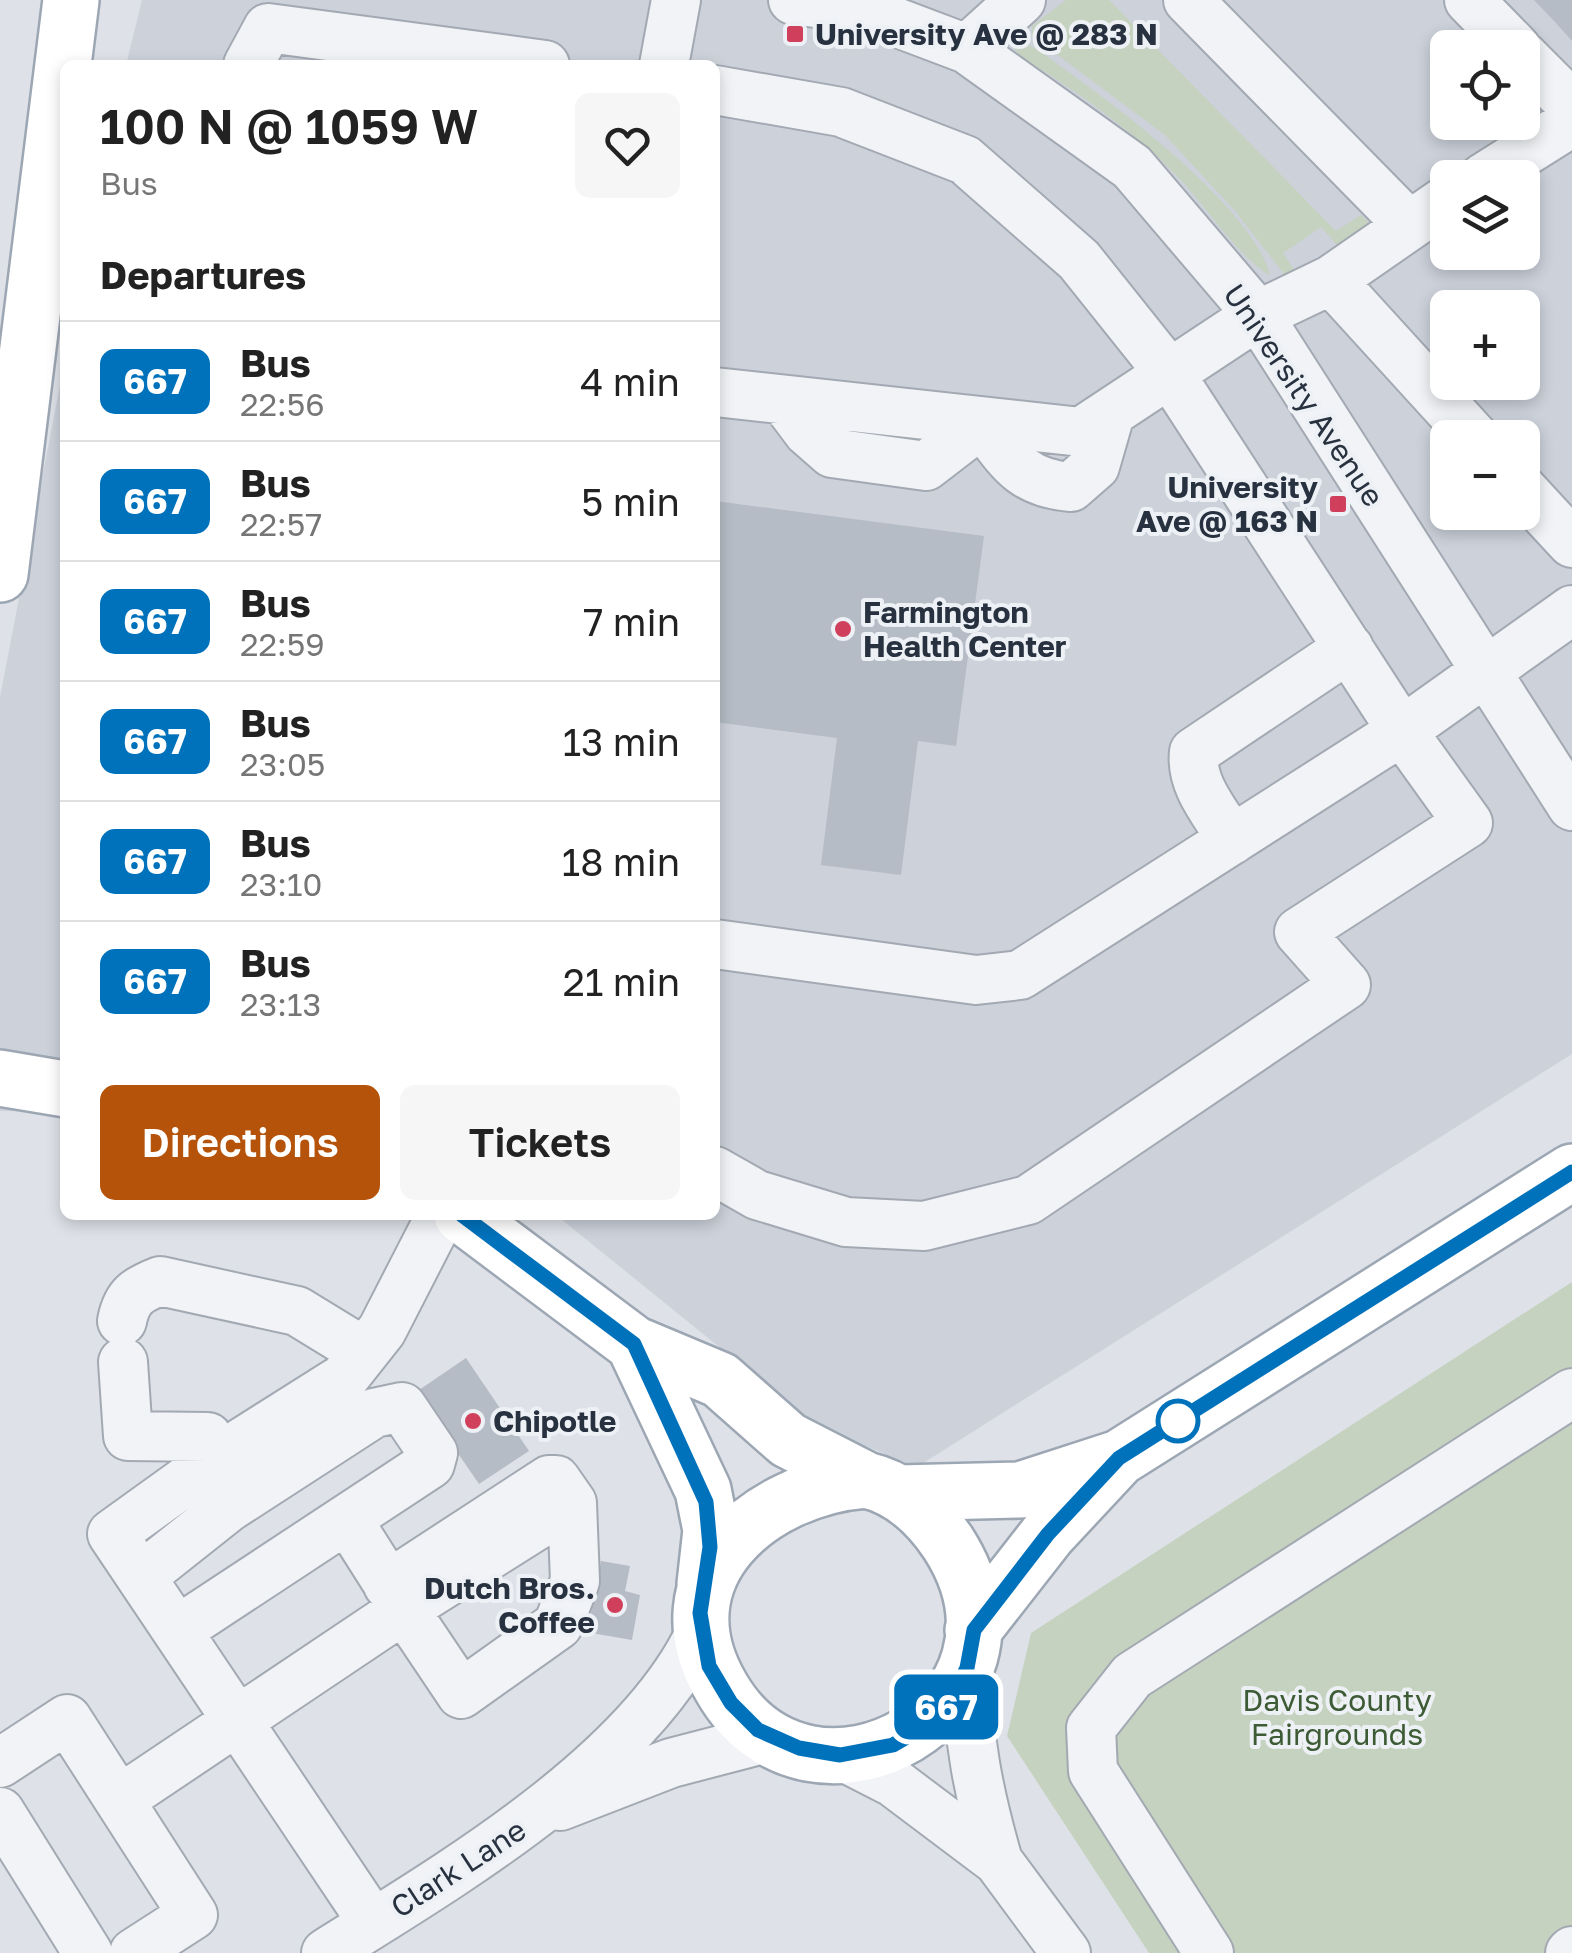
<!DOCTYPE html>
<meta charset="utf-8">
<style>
:root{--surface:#fff;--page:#f6f6f6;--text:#222;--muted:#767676;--line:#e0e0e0;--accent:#b45309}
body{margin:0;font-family:"Golos Text",sans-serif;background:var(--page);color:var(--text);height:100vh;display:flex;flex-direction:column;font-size:38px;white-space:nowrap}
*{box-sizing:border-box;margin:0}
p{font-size:32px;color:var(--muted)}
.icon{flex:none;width:55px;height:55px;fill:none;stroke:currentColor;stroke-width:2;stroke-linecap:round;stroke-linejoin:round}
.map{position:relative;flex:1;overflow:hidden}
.details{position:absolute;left:60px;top:60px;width:660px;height:1160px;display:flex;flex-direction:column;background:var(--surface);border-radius:15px;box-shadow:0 5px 15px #0003}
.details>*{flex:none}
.badge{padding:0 20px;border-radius:15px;font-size:35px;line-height:65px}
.controls{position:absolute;left:1430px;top:30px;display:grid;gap:20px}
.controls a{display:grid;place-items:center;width:110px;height:110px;border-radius:15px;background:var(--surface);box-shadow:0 5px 15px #0003;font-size:50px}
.map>.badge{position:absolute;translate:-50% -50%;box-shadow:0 0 0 5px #fff}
h2{padding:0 40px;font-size:38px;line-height:90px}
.round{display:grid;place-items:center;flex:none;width:105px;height:105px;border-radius:15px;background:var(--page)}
.overview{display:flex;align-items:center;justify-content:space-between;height:170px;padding:0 40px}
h1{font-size:48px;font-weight:600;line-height:75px}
.primary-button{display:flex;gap:20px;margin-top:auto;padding:20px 40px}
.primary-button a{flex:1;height:115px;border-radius:15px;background:var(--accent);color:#fff;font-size:40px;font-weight:600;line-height:115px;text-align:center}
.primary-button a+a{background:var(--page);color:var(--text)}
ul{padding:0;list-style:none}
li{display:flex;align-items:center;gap:30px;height:120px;padding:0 40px;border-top:2px solid var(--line)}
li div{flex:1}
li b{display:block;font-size:38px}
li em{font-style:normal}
li .badge{min-width:110px;font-weight:700;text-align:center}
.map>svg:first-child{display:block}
.built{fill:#ccd1da;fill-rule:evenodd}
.green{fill:#c5d2bf}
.building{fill:#b5bcc5}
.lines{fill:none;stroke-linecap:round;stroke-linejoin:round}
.minor-casing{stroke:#a3a9b2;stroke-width:52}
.major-casing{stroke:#9da7b4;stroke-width:60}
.minor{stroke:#f1f3f6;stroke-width:48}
.major{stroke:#fff;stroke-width:55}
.line-casing{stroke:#fff;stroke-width:22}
.line{stroke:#0072bc;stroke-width:15}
.poi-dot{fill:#d03f5c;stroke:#edf1f5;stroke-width:4}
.stop-dot{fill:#fff;stroke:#0072bc;stroke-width:5}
.labels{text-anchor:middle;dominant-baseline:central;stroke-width:8;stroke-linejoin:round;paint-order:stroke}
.poi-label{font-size:30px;font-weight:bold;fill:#27313f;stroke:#edf1f5;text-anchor:start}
.street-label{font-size:30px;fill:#27313f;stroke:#edf1f5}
.park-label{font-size:30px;fill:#3d5b34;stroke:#edf1f5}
</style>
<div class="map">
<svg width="1572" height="1953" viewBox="0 0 1572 1953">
<rect width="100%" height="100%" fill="#dee2e8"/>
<path class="built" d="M142,0H1572V1054L917,1467L817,1426L556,1215H715V65H126ZM1448,48H1522V122H1448ZM1448,178H1522V252H1448ZM1448,308H1522V382H1448ZM1448,438H1522V512H1448Z
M65,359V1112L0,1111V697Z"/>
<path class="green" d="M1066,0H1109L1336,231L1361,215L1370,224L1369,230L1339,247L1321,227L1283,253L1297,274L1288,279L1235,211L1165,135L1032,36V26Z
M1017,43C1036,44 1049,59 1064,69C1118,107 1256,211 1270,276C1232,251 1207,206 1175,174C1128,127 1076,91 1020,56L1015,50Z
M1572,1282V1953H1149L1007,1736L1031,1633Z"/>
<path class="building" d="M1534,0H1572V41L1556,23Z
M715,501L984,536L956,746L918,741L901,875L821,865L837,738L715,722Z
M466,1358L529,1451L479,1484L416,1392Z
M601,1561L630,1566L625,1591L640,1595L632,1640L580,1631L583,1615L590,1617Z"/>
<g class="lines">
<g class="minor-casing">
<path id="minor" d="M793,0L861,9L967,49L1132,167L1258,315L1572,806
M1188,0L1407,223
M1469,0L1516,48
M967,49L1021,0
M1522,55L1572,105
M248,65L268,28L545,65
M664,65L676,0
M715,90L841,112L965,160L1079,260L1170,374L1402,731L1572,610
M1483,178L1572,122
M1331,280L1475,438
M715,392L1081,432L1258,315L1331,280L1448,199
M784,400L808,432L832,453L926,466L982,423C1010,460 1021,483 1071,487L1095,466L1110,414
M1522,489L1572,543
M1232,840C1216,813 1190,785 1194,752L1349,648
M715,944L976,980L1020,975L1402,731L1468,823L1299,932L1346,985L1028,1200L924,1226L846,1222L757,1195L715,1171
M122,1321C127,1296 137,1290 160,1281L297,1311L364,1352
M123,1362L128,1436L208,1437L219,1457
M142,1576L229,1507L374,1413L402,1407L433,1453L430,1464L178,1630
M388,1585L549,1480H556L572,1503L575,1581L558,1625L461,1694L404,1609L572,1503
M967,1668C967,1737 979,1795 998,1861
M840,1755L893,1782L998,1861L1066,1953
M0,1763L67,1719L193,1915L134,1953
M119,1800L404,1609L347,1519
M560,1806L671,1763L771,1737
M0,1812L88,1953
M373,1923L112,1534L219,1457L344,1378L382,1330L441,1215
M326,1953C449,1876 637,1766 700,1633
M1209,1953L1093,1771L1091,1728L1132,1676L1572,1393
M1570,1953L1572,1951"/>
</g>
<g class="major-casing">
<path id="major" d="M0,574L71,0
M0,1078L65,1089
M462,1215L634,1344L720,1380L788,1440L866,1480
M634,1344L703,1490L711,1530L705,1584
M866,1480C901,1488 928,1513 948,1543C1054,1707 810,1843 721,1687C656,1576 760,1488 866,1480Z
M899,1493L1020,1490L1119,1458L1572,1172
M973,1630L1048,1534L1117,1460"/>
</g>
<use href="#minor" class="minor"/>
<use href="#major" class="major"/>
</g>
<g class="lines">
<g class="line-casing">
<path id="line" d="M462,1215L634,1344L706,1502L710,1547L700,1613L709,1666L731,1703L758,1730L799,1748L840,1755L893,1745L922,1728L948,1706L967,1668L974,1630L1048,1534L1119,1458L1572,1172"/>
</g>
<use href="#line" class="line"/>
</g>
<g class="poi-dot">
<rect x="785" y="24" width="20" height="20" rx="5"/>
<rect x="1328" y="494" width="20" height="20" rx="5"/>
<circle cx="843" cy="629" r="10"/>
<circle cx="473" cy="1421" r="10"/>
<circle cx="615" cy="1605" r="10"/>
</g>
<circle class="stop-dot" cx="1178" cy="1421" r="20"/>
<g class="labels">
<g class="poi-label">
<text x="815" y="34">University Ave @ 283 N</text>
<text x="1318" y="487" text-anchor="end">University<tspan x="1318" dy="34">Ave @ 163 N</tspan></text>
<text x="863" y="612">Farmington<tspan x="863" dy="34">Health Center</tspan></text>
<text x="493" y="1421">Chipotle</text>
<text x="595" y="1588" text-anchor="end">Dutch Bros.<tspan x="595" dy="34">Coffee</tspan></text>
</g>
<g class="street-label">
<text transform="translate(1304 395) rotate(56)">University Avenue</text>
<text transform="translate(458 1868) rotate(-33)">Clark Lane</text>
</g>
<g class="park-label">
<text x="1337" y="1700">Davis County<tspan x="1337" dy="34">Fairgrounds</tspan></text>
</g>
</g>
</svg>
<div class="controls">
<a><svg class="icon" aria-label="locate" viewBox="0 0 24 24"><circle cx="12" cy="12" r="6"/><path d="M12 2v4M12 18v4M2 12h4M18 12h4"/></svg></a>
<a><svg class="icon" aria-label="layers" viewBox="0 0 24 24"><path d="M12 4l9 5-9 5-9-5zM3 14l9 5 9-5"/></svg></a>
<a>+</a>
<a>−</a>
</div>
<b class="badge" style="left:946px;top:1707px;background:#0072bc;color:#fff">667</b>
<section class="details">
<div class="overview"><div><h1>100 N @ 1059 W</h1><p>Bus</p></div><a class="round"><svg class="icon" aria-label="heart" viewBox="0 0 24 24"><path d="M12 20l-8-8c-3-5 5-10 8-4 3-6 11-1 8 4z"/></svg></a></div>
<h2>Departures</h2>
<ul>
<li><span class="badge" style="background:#0072bc;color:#fff">667</span><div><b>Bus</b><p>22:56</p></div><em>4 min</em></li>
<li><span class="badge" style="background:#0072bc;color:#fff">667</span><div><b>Bus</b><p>22:57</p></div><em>5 min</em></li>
<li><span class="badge" style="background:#0072bc;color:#fff">667</span><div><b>Bus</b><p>22:59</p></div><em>7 min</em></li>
<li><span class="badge" style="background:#0072bc;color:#fff">667</span><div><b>Bus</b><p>23:05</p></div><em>13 min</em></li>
<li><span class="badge" style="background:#0072bc;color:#fff">667</span><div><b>Bus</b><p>23:10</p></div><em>18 min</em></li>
<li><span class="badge" style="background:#0072bc;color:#fff">667</span><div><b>Bus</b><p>23:13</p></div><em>21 min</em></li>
</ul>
<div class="primary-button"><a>Directions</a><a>Tickets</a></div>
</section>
</div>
